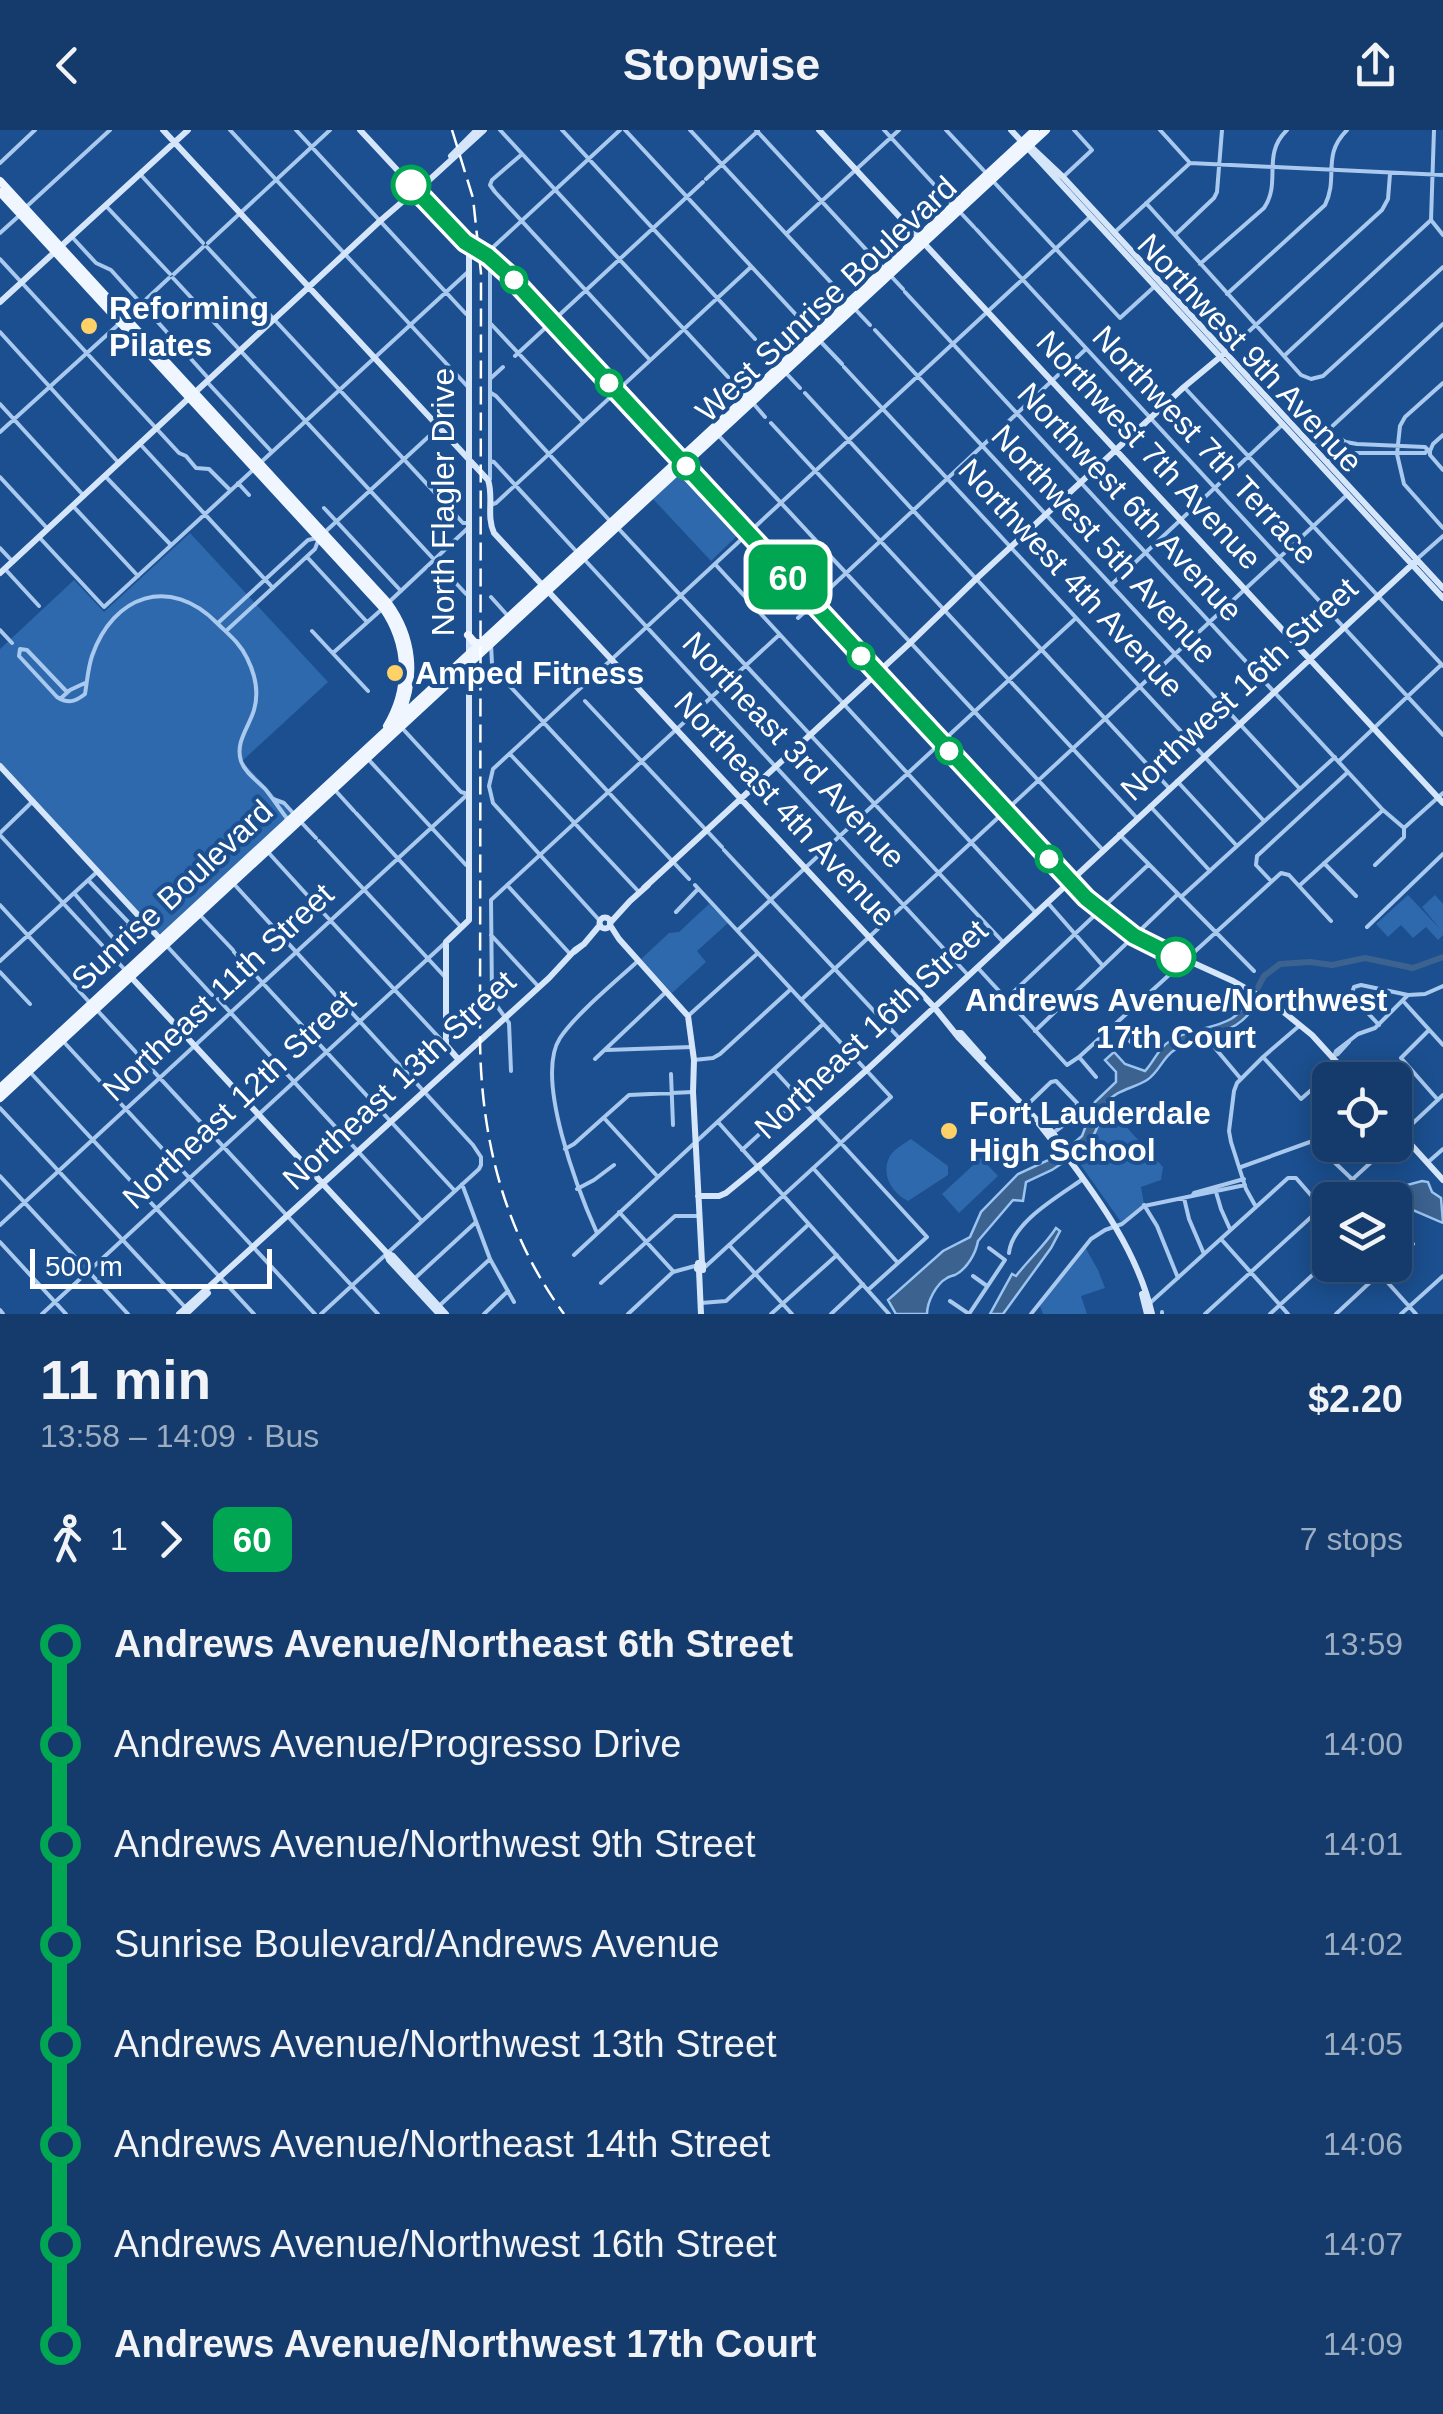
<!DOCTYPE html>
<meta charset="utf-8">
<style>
:root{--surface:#143b6b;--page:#214673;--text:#f1f3f6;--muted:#9dadc1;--line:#33557e}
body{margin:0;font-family:Arial,sans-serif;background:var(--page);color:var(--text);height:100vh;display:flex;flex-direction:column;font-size:38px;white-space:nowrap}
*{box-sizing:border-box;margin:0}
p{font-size:32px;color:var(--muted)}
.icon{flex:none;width:55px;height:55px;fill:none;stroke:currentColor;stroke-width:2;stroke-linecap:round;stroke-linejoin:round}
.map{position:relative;height:1184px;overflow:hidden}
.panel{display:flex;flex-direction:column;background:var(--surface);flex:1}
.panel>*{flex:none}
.badge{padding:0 20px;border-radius:15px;font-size:35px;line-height:65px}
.controls{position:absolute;left:1312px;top:932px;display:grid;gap:20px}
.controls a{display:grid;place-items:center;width:100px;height:100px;border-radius:15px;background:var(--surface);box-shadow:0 5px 25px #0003,0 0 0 2px var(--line);font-size:50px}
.scale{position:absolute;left:30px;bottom:25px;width:242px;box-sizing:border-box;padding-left:10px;border:5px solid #fff;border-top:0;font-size:28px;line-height:35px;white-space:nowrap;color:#fff;-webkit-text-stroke:8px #1b4f8f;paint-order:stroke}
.map>.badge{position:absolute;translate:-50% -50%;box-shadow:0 0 0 5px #fff}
.legs{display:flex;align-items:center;gap:15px;height:110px;padding:0 40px;font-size:32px}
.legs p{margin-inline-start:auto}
.head{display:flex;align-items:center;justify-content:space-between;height:170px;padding:0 40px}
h1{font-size:55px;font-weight:700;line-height:75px}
ul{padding:0 40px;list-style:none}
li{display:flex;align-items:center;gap:35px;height:100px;font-size:38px}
li i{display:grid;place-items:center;width:15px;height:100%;margin:0 12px;background:currentColor}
li i::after{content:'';width:25px;height:25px;margin:-12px;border:8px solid;border-radius:50%;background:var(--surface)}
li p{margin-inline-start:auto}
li:first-child i{background:linear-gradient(#0000 50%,currentColor 0)}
li:last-child i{background:linear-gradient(currentColor 50%,#0000 0)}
header{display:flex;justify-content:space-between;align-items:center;height:130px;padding:0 40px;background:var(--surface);font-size:45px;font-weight:700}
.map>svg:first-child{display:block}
.green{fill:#2e69ad}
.water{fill:#3c6290;stroke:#9cc4f0;stroke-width:2.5}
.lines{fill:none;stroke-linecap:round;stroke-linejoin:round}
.river{stroke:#3c6290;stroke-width:6}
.street{stroke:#a9c9ee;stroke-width:4}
.secondary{stroke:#d6e6fa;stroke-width:6}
.primary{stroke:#f0f6ff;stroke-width:8}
.rail{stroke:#fff;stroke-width:2.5;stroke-dasharray:18 8;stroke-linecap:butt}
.line-1-casing{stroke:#fff;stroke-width:22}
.line-1{stroke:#00a651;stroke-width:15}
.stop-1-dot{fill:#fff;stroke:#00a651;stroke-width:5}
.poi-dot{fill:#ffd166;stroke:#1b4f8f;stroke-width:4}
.labels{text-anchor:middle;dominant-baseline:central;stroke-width:8;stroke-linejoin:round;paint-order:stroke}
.street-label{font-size:32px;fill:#fff;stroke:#1b4f8f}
.poi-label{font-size:32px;font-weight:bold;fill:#fff;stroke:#1b4f8f;text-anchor:start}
.stop-label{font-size:32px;font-weight:bold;fill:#fff;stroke:#1b4f8f}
</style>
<header><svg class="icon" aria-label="back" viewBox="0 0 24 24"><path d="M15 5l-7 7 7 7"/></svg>Stopwise<svg class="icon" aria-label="share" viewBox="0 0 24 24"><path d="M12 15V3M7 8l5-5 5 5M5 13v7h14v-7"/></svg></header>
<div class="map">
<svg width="1443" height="1184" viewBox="0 0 1443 1184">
<rect width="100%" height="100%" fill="#1b4f8f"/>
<path class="green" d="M683,341L740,403L711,431L653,369Z
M190,403L328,552L242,631L291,684L162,804L156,802L0,632V519L74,450L104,482Z
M1408,765L1441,800L1422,777L1435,765L1443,774V805L1438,810L1426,797L1413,808L1401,795L1388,807L1376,794Z
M709,774L728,793L697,821L706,832L672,863L641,829L669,803L679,802Z
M1108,977L1163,1037L1161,1050L1141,1057L1144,1074L1121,1092L1073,1024L1092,1009Z
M911,1009L948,1036V1045L908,1071C892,1063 880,1044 890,1026C895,1018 904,1014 911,1009Z
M981,1028L998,1046L959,1083L942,1064Z
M1085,1117L1098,1140L1105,1158L1081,1166L1087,1184H1043L1040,1176Z"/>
<path class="water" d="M1248,865L1257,870C1241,908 1203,901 1173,921C1162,929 1159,942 1147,950C1135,958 1115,960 1107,973C1100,984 1099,999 1091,1009C1086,1015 1078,1020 1073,1024L1068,1018L1082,1006L1095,972L1116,952V942L1105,930L1114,922L1125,934L1145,941C1154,932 1158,918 1170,911C1197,893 1240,902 1248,865Z
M1059,1025L1064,1032L1052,1040L1026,1052L1023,1071L1013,1070L978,1111C976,1123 967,1139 955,1145C952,1146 949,1146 947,1148C936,1154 927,1172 927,1184H896L888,1170L943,1121L970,1107L981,1082L1018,1044Z
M1422,1051L1428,1052L1432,1062L1441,1068L1443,1093L1408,1078L1405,1073L1408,1066L1399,1069L1396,1065V1058Z
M1056,1098L1060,1101L1051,1118L1003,1184H990L1012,1144L1016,1146C1029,1129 1046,1114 1056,1098Z"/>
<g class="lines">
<path class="river" d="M1249,874L1264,846L1280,834L1310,832L1332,835L1365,828L1413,838L1443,827"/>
<path class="street" d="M230,0L468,257
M296,0L466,184
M500,0L728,247
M562,0L755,209
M625,0L812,202
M690,0L849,172
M756,0L884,139
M884,0L952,74
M946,0L987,44
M1160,0L1190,33
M521,25L492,50L490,55L495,62L650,230
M0,33L35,0
M140,44L203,113
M1063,47L1092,20L1074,0
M706,49L758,1
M992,50L1120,188L1154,157
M1146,73L1301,245L1311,249L1323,246L1443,137
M106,76L170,144
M25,78L110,0
M959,81L974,97
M1431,90L1443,105
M976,99L1443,605
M1115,102L1190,33L1443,45
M0,103L21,84
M786,104L899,0
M1175,105L1214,68L1217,62L1222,0
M72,107L96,133L111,140L209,249
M208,113L330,0
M207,117L463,393H467
M488,126L490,120L620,0
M0,129L179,323L186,326L196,338L209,339L230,360
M1200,134L1264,78C1282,52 1261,25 1287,0
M174,144L203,117
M890,145L903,159
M173,148L466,464
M905,162L1383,680L1404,698
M1227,164L1325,75C1339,47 1321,26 1347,0
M854,178L870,195
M126,188L169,148
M491,194L583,292
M875,200L1300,659
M0,202L118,332
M821,212L842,234
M760,214L780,236
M1225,223L1382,80L1388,69L1390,44
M515,226L703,52
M1284,226L1431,90L1434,0
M844,237L1264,691
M785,242L800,258
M491,248L503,237
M730,250L744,265
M1443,253L1405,287L1400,296L1397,324L1404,354L1443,398
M209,254L272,322
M1184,257L1443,536
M491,263L496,266L610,391
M805,263L1169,658
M752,272L765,287
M0,274L84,366
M771,293L1137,688
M0,302L120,193
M718,305L1102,719
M1331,305L1349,322
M140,314L273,458
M1313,314L1443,194
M1430,321V325L1443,340
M1430,321L1433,314L1443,305
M490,331L494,332L576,421
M1328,331L1344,323H1425L1428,320L1425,317L1357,314L1346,312L1331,304
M259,334L469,141
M105,346L171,415
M0,347L47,398
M490,349V141L493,131
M238,353L249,365
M490,375L496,373L751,137
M73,376L138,446
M324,378L401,461
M617,397L1003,812
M325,402L439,297
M39,407L104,477L254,339
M0,418L13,432
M307,427L367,492
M583,428L968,845
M1417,429L1443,406
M715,434L1036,783
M5,439L39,476
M1111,455L1282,295
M491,467L508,486
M388,473L468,398
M798,488L1086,219
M219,492L308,410L317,408
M0,500L12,513
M226,501L315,419L318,411
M312,501L368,561
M491,514L492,534L494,539L689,749
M20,519L19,526L57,567C68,574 75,572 85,564C87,552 88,538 92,526C113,465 170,445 217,493C228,504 240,513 247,528C255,544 259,563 254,580C249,597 235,612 241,631C245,643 258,651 266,660C274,670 281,681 289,691
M20,519L27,520L67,562
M333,523L381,480
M60,569L70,560L85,553
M585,571L722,717
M510,624L639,762
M368,629L380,642
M1339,631L1441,535
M381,643L466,735
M1177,651L1237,716
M334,659L354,681
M273,669L284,673L293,683
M1150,676L1210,741
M356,683L461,797
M300,691L316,708
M0,703L33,671
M1119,704L1254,841
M0,705L126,841
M319,711L445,847
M724,720L900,909
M267,721L308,766
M1324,733L1356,766
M1375,735L1400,711L1404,707V698L1443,663
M1271,751L1256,735L1257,726L1348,642
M233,753L473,1015L481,1027V1035L479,1039L321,1184
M507,755L571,825
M695,755L891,967L705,1137
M1299,756L1383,680
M74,763L114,809L130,794L88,750
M1181,767L1335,627
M1047,772L1103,836
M0,775L91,874
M316,775L445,914
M676,782L698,759
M199,784L233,820
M600,791L493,673L489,656L493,639L1090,87
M1367,797L1443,724
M738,800L1076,488
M491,805L538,856
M166,815L212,865
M234,822L455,1061
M0,831L98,741
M977,837L1067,935L1079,927L1281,743L1289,745L1331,791
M0,842L30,874
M218,869L421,1090
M1006,869L1148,735
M801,870L1348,364
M1404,872L1443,915
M96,879L378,1184
M688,886L758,823
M1115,894L1136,918
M1379,895L1353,867L1352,863L1354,857L1361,855L1408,865
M1429,900L1401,928L1438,970
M1035,901L1178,764
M62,910L315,1184
M1215,918L1241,949
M607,920L692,917
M1335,924L1336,921L1358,904L1375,898L1408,865L1425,864L1443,856
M1335,925L1338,924L1349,912
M1079,927L1096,947
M1263,927L1301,969L1340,935
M595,929L666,862
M694,930L713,928L720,924L791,859
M774,940L927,1107L868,1160
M29,941L254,1184
M511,941L509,893L492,869L491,770L779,505
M671,944L673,995
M1025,977L1051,952L1056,951L1077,973C1074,987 1065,995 1054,1002
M0,978L184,1176
M604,988L658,1047
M718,992L889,1184
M1395,1010L1443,965
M565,1019L574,1014L629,965L693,962
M742,1020L849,922
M1332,1030L1374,1070
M1427,1033L1443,1019
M1241,1037L1321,1008H1330
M813,1038L898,1133
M0,1046L128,1184
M462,1054L490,1129L514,1172
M577,1059L594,1050L614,1035
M1216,1062L1221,1079L1230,1099
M1192,1066L1194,1063L1244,1049
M1184,1068L1189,1089L1204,1124
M1144,1075L1157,1096L1178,1148
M1256,1077L1246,1059L1231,1012L1229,1001L1234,961L1237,953L1263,927L1299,896
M619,1082L673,1141
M0,1095L468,664L461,662L402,598
M597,1103C579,1063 534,948 560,908C576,884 615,852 638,831
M1395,1104L1413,1114
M1221,1109L1288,1184
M0,1112L66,1184
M729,1115L792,1184
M1009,1123C1012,1092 1059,1066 1083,1049
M574,1125L823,894
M1372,1135L1416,1184
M973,1146L987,1156
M414,1149L475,1093
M601,1153L675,1086H698
M950,1171L969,1184L1005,1130L989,1118
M701,1173L726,1171L809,1094
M1150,1173L1288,1048H1296L1330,1087
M439,1176L490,1129
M0,1180L3,1184
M42,1184L446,812
M484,1184L508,1161
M628,1184L673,1142L695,1136
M771,1184L837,1125
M831,1184L863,1154
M1031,1184L1091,1109L1105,1100L1122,1094L1144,1076L1245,1055
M1162,1184V1182
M1205,1184L1390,1015
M1270,1184L1330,1129
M1336,1184L1380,1143
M1401,1184L1443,1146"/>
<path class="secondary" d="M163,0L488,350C494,367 486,386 494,403L934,877L959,908L1036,989C1047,996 1059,1007 1062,1020
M360,0L465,113
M819,0L1443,673
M1011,0L1443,468
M1028,14L1063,47L1443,458
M451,26L477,0
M415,63L484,0
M465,113L488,126L508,144L1086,768L1134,806L1233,851L1275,875L1312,905L1353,950
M0,172L188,0
M0,443L380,91L416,60
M0,636L161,810
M644,758L911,512L976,449L1184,257L1225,223
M599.5 793a5.5 5.5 0 1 1 11 0a5.5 5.5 0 1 1-11 0Z
M610,793L630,771L648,755
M610,795L619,809L688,886L694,930L693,962L702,1133
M584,814L600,795
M130,846L387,1123L393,1126L446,1184
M957,903H961L983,928
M458,929L446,915V812L469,790V116
M1039,994L1057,1017L1062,1020C1099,1069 1138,1123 1152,1184
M1395,997L1443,1050
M698,1066H719L726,1063L765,1031L871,936L1417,430
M387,1125L389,1130L439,1184
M698,1133L703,1134V1140L697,1139Z
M699,1140L701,1184
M1142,1164L1147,1184
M179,1184L549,848L575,820L584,814L574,822
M186,1184L208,1163"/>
<path class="primary" d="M0,51L388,473C413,507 417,547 400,586
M0,62L383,478C408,514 410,558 387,596
M468,505L474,512L481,514
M0,958L1035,0
M0,968L1046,0"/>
<path class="rail" d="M452,0L473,68L481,143L480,909C481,1009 504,1102 564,1184"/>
</g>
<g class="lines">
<g class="line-1-casing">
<path id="line-1" d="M411,55L465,112L488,126L508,144L1086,768L1134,806L1176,827"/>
</g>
<use href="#line-1" class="line-1"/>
</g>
<g class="stop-1-dot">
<circle cx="411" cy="55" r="18"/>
<circle cx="514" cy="150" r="12"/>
<circle cx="609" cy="253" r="12"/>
<circle cx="686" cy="336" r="12"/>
<circle cx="861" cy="526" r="12"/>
<circle cx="949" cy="621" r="12"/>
<circle cx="1049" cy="729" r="12"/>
<circle cx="1176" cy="827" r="18"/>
</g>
<g class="poi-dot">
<circle cx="89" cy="196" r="10"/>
<circle cx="395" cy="543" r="10"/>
<circle cx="949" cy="1001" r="10"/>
</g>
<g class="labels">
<g class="street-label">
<text transform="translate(826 169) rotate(-43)">West Sunrise Boulevard</text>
<text transform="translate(1250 223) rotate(47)">Northwest 9th Avenue</text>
<text transform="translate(1205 315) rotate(47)">Northwest 7th Terrace</text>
<text transform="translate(1149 320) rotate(47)">Northwest 7th Avenue</text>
<text transform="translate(443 372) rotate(-90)">North Flagler Drive</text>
<text transform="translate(1130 372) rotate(47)">Northwest 6th Avenue</text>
<text transform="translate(1104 414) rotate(47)">Northwest 5th Avenue</text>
<text transform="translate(1071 448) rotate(47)">Northwest 4th Avenue</text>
<text transform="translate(1239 559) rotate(-43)">Northwest 16th Street</text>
<text transform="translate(794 620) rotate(47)">Northeast 3rd Avenue</text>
<text transform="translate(785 679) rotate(47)">Northeast 4th Avenue</text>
<text transform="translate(172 765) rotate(-43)">Sunrise Boulevard</text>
<text transform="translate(218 862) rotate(-43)">Northeast 11th Street</text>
<text transform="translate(871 899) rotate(-43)">Northeast 16th Street</text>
<text transform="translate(399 950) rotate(-43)">Northeast 13th Street</text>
<text transform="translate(239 969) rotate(-43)">Northeast 12th Street</text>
</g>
<g class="poi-label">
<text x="109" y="178">Reforming<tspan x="109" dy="37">Pilates</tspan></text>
<text x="415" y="543">Amped Fitness</text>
<text x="969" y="983">Fort Lauderdale<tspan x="969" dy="37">High School</tspan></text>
</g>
<g class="stop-label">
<text x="1176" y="870">Andrews Avenue/Northwest<tspan x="1176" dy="37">17th Court</tspan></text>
</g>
</g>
</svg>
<div class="controls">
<a><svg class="icon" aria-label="locate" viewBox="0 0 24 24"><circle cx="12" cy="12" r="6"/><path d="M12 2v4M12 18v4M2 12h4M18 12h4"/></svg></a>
<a><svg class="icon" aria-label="layers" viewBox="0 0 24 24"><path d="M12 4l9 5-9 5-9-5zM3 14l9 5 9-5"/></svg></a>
</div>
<div class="scale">500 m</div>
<b class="badge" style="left:788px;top:447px;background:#00a651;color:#fff">60</b>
</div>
<section class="panel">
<div class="head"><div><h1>11 min</h1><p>13:58 – 14:09 · Bus</p></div><b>$2.20</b></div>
<div class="legs"><svg class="icon" aria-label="walk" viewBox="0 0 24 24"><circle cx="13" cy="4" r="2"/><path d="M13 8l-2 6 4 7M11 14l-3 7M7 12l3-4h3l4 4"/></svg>1<svg class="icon" aria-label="forward" viewBox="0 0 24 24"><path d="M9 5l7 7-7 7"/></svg><b class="badge" style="background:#00a651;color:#fff">60</b><p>7 stops</p></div>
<ul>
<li><i style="color:#00a651"></i><b>Andrews Avenue/Northeast 6th Street</b><p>13:59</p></li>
<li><i style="color:#00a651"></i><span>Andrews Avenue/Progresso Drive</span><p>14:00</p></li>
<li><i style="color:#00a651"></i><span>Andrews Avenue/Northwest 9th Street</span><p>14:01</p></li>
<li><i style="color:#00a651"></i><span>Sunrise Boulevard/Andrews Avenue</span><p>14:02</p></li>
<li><i style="color:#00a651"></i><span>Andrews Avenue/Northwest 13th Street</span><p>14:05</p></li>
<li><i style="color:#00a651"></i><span>Andrews Avenue/Northeast 14th Street</span><p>14:06</p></li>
<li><i style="color:#00a651"></i><span>Andrews Avenue/Northwest 16th Street</span><p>14:07</p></li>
<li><i style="color:#00a651"></i><b>Andrews Avenue/Northwest 17th Court</b><p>14:09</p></li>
</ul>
</section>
